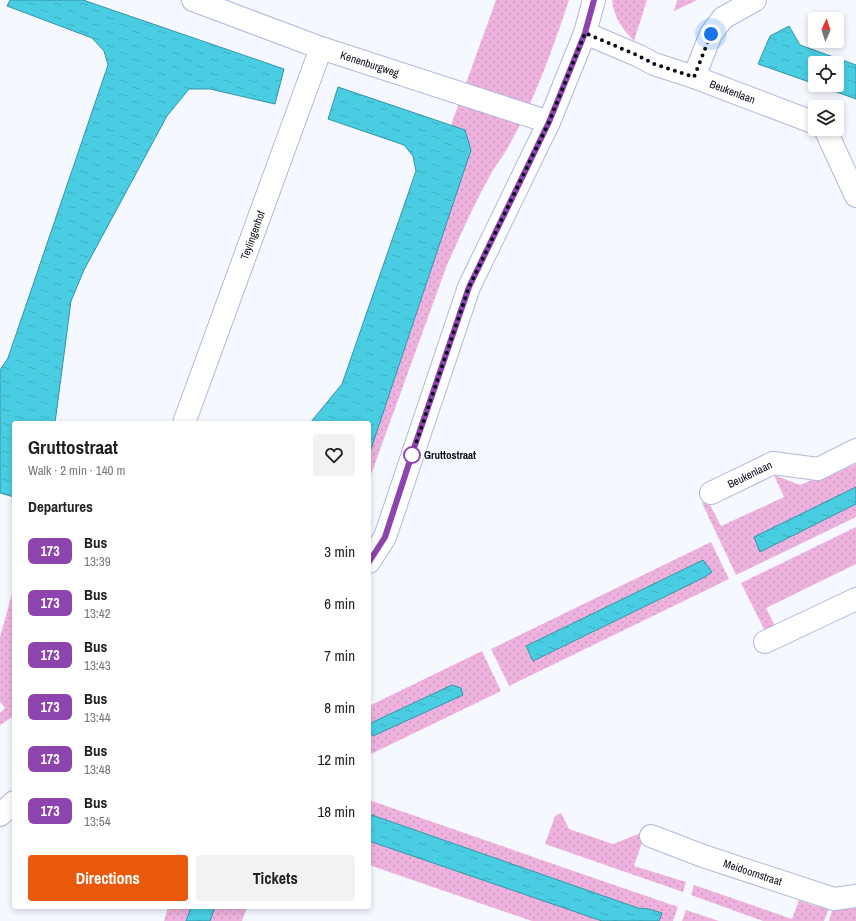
<!DOCTYPE html>
<meta charset="utf-8">
<style>
:root{--surface:#fff;--page:#f2f2f2;--text:#222;--muted:#767676;--accent:#ea580c}
body{margin:0;font-family:"Archivo Narrow",sans-serif;background:var(--page);color:var(--text);height:100vh;display:flex;flex-direction:column;font-size:15px;white-space:nowrap}
*{box-sizing:border-box;margin:0}
p{font-size:13px;color:var(--muted)}
.icon{flex:none;width:22px;height:22px;fill:none;stroke:currentColor;stroke-width:2;stroke-linecap:round;stroke-linejoin:round}
.map{position:relative;flex:1;overflow:hidden}
.side{position:absolute;left:12px;top:421px;width:359px;height:488px;display:flex;flex-direction:column;background:var(--surface);border-radius:4px;box-shadow:0 2px 6px #0003}
.side>*{flex:none}
.badge{padding:0 8px;border-radius:6px;font-size:14px;line-height:26px}
.needle{width:26px;rotate:3deg}
.tools{position:absolute;left:808px;top:12px;display:grid;gap:8px}
.tools a{display:grid;place-items:center;width:36px;height:36px;border-radius:4px;background:var(--surface);box-shadow:0 2px 6px #0003;font-size:20px}
.you{position:absolute;width:20px;height:20px;margin:-10px;border:3px solid #fff;border-radius:50%;background:#1a73e8;box-shadow:0 0 0 6px #1a73e833}
.map>.badge{position:absolute;translate:-50% -50%;box-shadow:0 0 0 2px #fff}
h2{padding:0 16px;font-size:15px;line-height:36px}
.round{display:grid;place-items:center;flex:none;width:42px;height:42px;border-radius:4px;background:var(--page)}
.headline{display:flex;align-items:center;justify-content:space-between;height:68px;padding:0 16px}
h1{font-size:19px;font-weight:700;line-height:30px}
.cta{display:flex;gap:8px;margin-top:auto;padding:8px 16px}
.cta a{flex:1;height:46px;border-radius:4px;background:var(--accent);color:#fff;font-size:16px;font-weight:700;line-height:46px;text-align:center}
.cta a+a{background:var(--page);color:var(--text)}
ul{padding:0;list-style:none}
li{display:flex;align-items:center;gap:12px;height:52px;padding:0 16px}
li div{flex:1}
li b{display:block;font-size:15px}
li em{font-style:normal}
li .badge{min-width:44px;font-weight:700;text-align:center}
.map>svg:first-child{display:block}
.grass{fill:url(#grass-dots);fill-rule:evenodd}
.water{fill:url(#water-ripples);stroke:#3693a5}
.lines{fill:none;stroke-linecap:round;stroke-linejoin:round}
.minor-casing{stroke:#b1b9d9;stroke-width:24}
.tertiary-casing{stroke:#b1b9d9;stroke-width:24}
.minor{stroke:#fff;stroke-width:22}
.tertiary{stroke:#fff;stroke-width:22}
.line-casing{stroke:#fff;stroke-width:9}
.line{stroke:#8e44ad;stroke-width:6}
.walk{stroke:#0a0d18;stroke-width:4;stroke-dasharray:0 7.2}
.stop-dot{fill:#fff;stroke:#8e44ad;stroke-width:2}
.labels{text-anchor:middle;dominant-baseline:central;stroke-width:3.5;stroke-linejoin:round;paint-order:stroke}
.street-label{font-size:11px;fill:#0a0d18;stroke:#f6f8ff}
.stop-label{font-size:11px;font-weight:bold;fill:#0a0d18;stroke:#f6f8ff;text-anchor:start}
</style>
<div class="map">
<svg width="856" height="921" viewBox="0 0 856 921">
<defs>
<pattern id="grass-dots" width="8" height="8" patternUnits="userSpaceOnUse"><rect width="8" height="8" fill="#eeb2de"/><path d="M2 2h.1M6 6h.1" fill="none" stroke="#cb98be" stroke-width="1.8" stroke-linecap="round"/></pattern>
<pattern id="water-ripples" width="26" height="14" patternUnits="userSpaceOnUse"><rect width="26" height="14" fill="#49cde2"/><path d="M2 4q2-2 4 0t4 0M15 11q2-2 4 0t4 0" fill="none" stroke="#3eafc1"/></pattern>
</defs>
<rect width="100%" height="100%" fill="#f6f8ff"/>
<path class="grass" d="M496,0H569C552,51 534,102 507,149C503,157 496,164 492,172C475,202 461,234 447,265L369,480V423H348L437,164Z
M612,0H647L634,41C622,29 614,17 612,0Z
M677,0H697L674,11Z
M856,464V487L755,537L760,552L856,504V517L736,575L702,503L708,501L721,526L784,497L774,475L800,485L819,477L823,479Z
M856,527V564L766,608L775,626L765,631L741,583Z
M711,542L729,579L509,686L491,649ZM703,560L712,572L705,577L533,661L526,646Z
M14,587V716L0,725V713L5,708L0,702V637Z
M482,651L501,691L369,755V732L373,736L463,694L461,688L371,723L369,726V706Z
M369,800L678,907L673,921H659L662,913L649,909L638,908L369,814Z
M561,813L569,829L613,844L646,831L634,866L686,882L683,892L545,844L555,816Z
M369,841L602,921H532L369,865Z
M694,885L792,919L799,900L815,906L829,908L824,921H763L691,895Z
M856,906V921H829L833,908Z
M168,907H191L186,921H164Z
M215,907H247L242,921H210Z
M686,910L719,921H682Z"/>
<path class="water" d="M10,0H83L284,69L275,104L210,89H189L167,116L84,270L71,301L55,423H14V497L0,493V370L8,358L108,65L104,51L92,38L7,6Z
M789,26L800,45L856,65V99L817,85H837V63H815V84L758,64L770,36Z
M338,87L465,130L471,150L369,455V423H310L342,384L416,171L413,156L404,145L328,119Z
M856,487V504L760,552L754,537Z
M703,560L712,572L705,577L533,661L526,646Z
M452,685L461,688L463,695L373,736L369,732V726L371,723Z
M369,814L638,908L649,909L662,913L659,921H602L369,841Z
M191,907H215L210,921H186Z"/>
<g class="lines">
<g class="minor-casing">
<g id="minor">
<path id="s1" d="M193,0L321,48L549,122"/>
<path id="s2" d="M585,33L639,56L654,64L694,77L815,123"/>
<path d="M694,77L711,34L723,18L755,0"/>
<path d="M825,129L856,196"/>
<path id="s3" d="M184,423L321,48"/>
<path id="s4" d="M711,493L773,463L818,469L856,450"/>
<path d="M765,642L856,599"/>
<path id="s5" d="M651,836L703,856L834,899L856,896"/>
</g>
</g>
<g class="tertiary-casing">
<path id="tertiary" d="M369,562L385,537L469,287L549,122L585,33L594,0
M0,815L14,802"/>
</g>
<use href="#minor" class="minor"/>
<use href="#tertiary" class="tertiary"/>
</g>
<g class="lines">
<g class="line-casing">
<path id="line" d="M369,562L385,537L414,448L469,287L549,122L585,33L594,0"/>
</g>
<use href="#line" class="line"/>
<path class="walk" d="M412,455L469,287L549,122L585,33L639,56L654,64L694,77L711,34"/>
</g>
<circle class="stop-dot" cx="412" cy="455" r="8"/>
<g class="labels">
<g class="street-label">
<text stroke="none"><textPath href="#s1" startOffset="188">Kenenburgweg</textPath></text>
<text stroke="none"><textPath href="#s2" startOffset="159">Beukenlaan</textPath></text>
<text stroke="none"><textPath href="#s3" startOffset="200">Teylingenhof</textPath></text>
<text stroke="none"><textPath href="#s4" startOffset="43">Beukenlaan</textPath></text>
<text stroke="none"><textPath href="#s5" startOffset="108">Meidoornstraat</textPath></text>
</g>
<g class="stop-label">
<text x="424" y="455">Gruttostraat</text>
</g>
</g>
</svg>
<div class="tools">
<a><svg class="needle" viewBox="-14 -14 28 28"><path d="M0-13l5 13h-10z" fill="#e53935"/><path d="M0 13l5-13h-10z" fill="#767676"/></svg></a>
<a><svg class="icon" aria-label="locate" viewBox="0 0 24 24"><circle cx="12" cy="12" r="6"/><path d="M12 2v4M12 18v4M2 12h4M18 12h4"/></svg></a>
<a><svg class="icon" aria-label="layers" viewBox="0 0 24 24"><path d="M12 4l9 5-9 5-9-5zM3 14l9 5 9-5"/></svg></a>
</div>
<div class="you" style="left:711px;top:34px"></div>
<section class="side">
<div class="headline"><div><h1>Gruttostraat</h1><p>Walk · 2 min · 140 m</p></div><a class="round"><svg class="icon" aria-label="heart" viewBox="0 0 24 24"><path d="M12 20l-8-8c-3-5 5-10 8-4 3-6 11-1 8 4z"/></svg></a></div>
<h2>Departures</h2>
<ul>
<li><span class="badge" style="background:#8e44ad;color:#fff">173</span><div><b>Bus</b><p>13:39</p></div><em>3 min</em></li>
<li><span class="badge" style="background:#8e44ad;color:#fff">173</span><div><b>Bus</b><p>13:42</p></div><em>6 min</em></li>
<li><span class="badge" style="background:#8e44ad;color:#fff">173</span><div><b>Bus</b><p>13:43</p></div><em>7 min</em></li>
<li><span class="badge" style="background:#8e44ad;color:#fff">173</span><div><b>Bus</b><p>13:44</p></div><em>8 min</em></li>
<li><span class="badge" style="background:#8e44ad;color:#fff">173</span><div><b>Bus</b><p>13:48</p></div><em>12 min</em></li>
<li><span class="badge" style="background:#8e44ad;color:#fff">173</span><div><b>Bus</b><p>13:54</p></div><em>18 min</em></li>
</ul>
<div class="cta"><a>Directions</a><a>Tickets</a></div>
</section>
</div>
